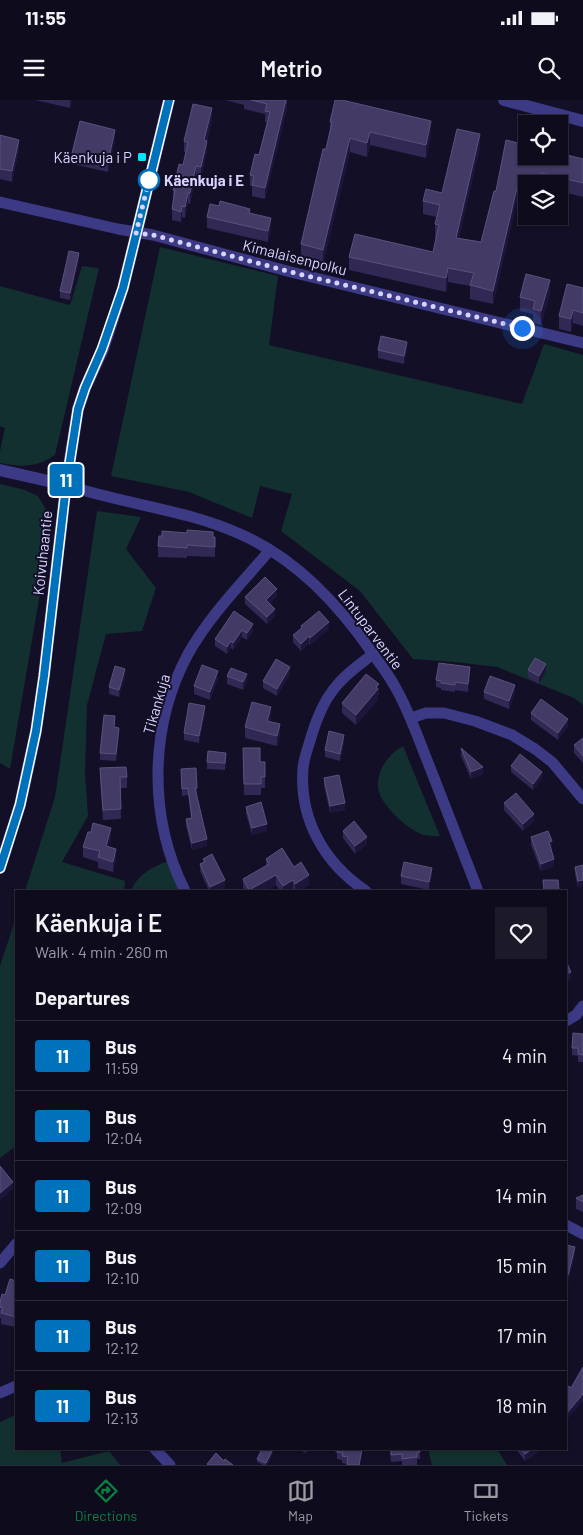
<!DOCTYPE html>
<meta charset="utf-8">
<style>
:root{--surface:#0e0b1c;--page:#1c1929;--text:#f1f3f6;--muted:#9b9ba3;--line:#2e2b3b;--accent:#0b8043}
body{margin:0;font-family:Barlow,sans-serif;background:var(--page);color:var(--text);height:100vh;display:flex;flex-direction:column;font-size:19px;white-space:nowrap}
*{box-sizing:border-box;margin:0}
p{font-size:16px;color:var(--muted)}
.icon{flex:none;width:28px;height:28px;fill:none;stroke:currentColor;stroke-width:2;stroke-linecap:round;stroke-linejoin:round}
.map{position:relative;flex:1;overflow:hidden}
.details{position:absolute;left:15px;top:790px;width:552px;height:560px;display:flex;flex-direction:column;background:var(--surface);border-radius:0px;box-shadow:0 1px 4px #0004,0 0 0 1px var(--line)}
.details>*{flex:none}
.badge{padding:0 10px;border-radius:4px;font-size:18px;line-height:32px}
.controls{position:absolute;left:518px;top:15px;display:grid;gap:10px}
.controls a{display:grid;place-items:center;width:50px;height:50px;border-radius:0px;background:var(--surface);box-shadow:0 1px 4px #0004,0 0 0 1px var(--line);font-size:25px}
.you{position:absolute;width:25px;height:25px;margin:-12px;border:4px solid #fff;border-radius:50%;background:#1a73e8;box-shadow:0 0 0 8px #1a73e833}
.map>.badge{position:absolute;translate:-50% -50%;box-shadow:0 0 0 2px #fff}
h2{padding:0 20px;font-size:19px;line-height:45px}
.round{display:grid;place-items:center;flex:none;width:52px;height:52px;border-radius:0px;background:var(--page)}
.headline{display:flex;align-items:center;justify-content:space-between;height:85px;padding:0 20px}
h1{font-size:24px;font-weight:600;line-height:38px}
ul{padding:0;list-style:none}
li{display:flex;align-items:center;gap:15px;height:70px;padding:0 20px;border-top:1px solid var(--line)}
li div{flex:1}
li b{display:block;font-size:19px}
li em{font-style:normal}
li .badge{min-width:55px;font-weight:700;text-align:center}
.status{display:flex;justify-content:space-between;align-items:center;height:35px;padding:0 25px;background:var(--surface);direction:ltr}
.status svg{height:14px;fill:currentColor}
header{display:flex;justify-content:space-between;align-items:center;height:65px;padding:0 20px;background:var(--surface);font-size:22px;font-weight:600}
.dock{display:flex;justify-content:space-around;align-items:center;height:70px;border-top:1px solid var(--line);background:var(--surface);font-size:14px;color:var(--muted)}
.dock a{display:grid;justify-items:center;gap:2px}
.dock .on{color:var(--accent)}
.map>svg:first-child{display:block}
.green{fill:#12302f}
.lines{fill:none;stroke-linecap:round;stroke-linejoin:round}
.minor{stroke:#3d3a85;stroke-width:11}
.tertiary{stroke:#3d3a85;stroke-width:12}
.wall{fill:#312854}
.shaded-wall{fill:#1d163a}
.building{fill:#433a66;stroke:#5a527e}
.line-casing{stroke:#fff;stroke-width:11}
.line{stroke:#0072bc;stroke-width:8}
.walk{stroke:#d9d4ff;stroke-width:5;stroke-dasharray:0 9}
.poi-dot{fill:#00e5ff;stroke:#130f26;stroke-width:2}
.stop-dot{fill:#fff;stroke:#0072bc;stroke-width:2.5}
.labels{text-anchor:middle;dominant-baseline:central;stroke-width:4;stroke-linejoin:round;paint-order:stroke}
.poi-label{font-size:15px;fill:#d9d4ff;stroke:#130f26;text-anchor:end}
.stop-label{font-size:15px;font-weight:bold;fill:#d9d4ff;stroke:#130f26;text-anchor:start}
.street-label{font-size:15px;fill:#d9d4ff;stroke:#130f26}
</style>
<div class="status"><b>11:55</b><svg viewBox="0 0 49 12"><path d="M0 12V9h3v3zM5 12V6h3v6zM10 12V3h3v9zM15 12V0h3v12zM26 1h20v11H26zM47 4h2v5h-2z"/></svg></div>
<header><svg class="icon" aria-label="menu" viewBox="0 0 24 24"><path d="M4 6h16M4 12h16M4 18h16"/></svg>Metrio<svg class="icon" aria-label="search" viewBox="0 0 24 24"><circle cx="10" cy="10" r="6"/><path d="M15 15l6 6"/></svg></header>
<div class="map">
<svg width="583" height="1365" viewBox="0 0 583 1365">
<rect width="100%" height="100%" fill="#130f26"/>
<path class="green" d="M160,147L278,176L269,245L522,304L544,244L583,255V605L574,598L497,567L455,562L413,559L360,491L281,431L292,394L260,386L252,418L189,392L111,376Z
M82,166L99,168L55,355C36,368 22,367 0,363V351L5,328L0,326V186L70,205Z
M0,384L25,390L38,396L50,417V435L10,669L0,663Z
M97,411L141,417L126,449L156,488L142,531L106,534L87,605L85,673L88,716L62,762L125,781L124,791H25L55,697Z
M403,646L440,736C434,736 426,736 421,734C407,729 378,702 378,687C377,669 389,654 403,646Z
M169,761L180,791H131C137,775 153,766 169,761Z
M16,817V1046L0,1058V866Z
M16,1315V1349H60L62,1363L109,1351L120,1365H0V1322Z
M428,1349H497L507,1365H432Z"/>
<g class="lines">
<path class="minor" d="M0,102L118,129L153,135L291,172L583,243
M66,385C123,404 184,409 240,434C297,459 338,504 373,554C380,564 388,574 394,585C409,610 418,638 429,665C445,707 462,749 478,791
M411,618L426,613H444L475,621L512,635L535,649L552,662L583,699
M185,791C148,717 149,627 188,554C210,515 241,484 270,450
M366,791C324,763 299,719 303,668C304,657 309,645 312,634C317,618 323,603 333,590C344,575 359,565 373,554
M566,921L576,915L583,906
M566,1125L583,1134
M0,1163L16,1144
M0,1293L16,1286
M155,1349L170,1365"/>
<path class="tertiary" d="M504,0L583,21
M0,370L66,385
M0,768L20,705L36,631L44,576L66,385L78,309L85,288L103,249L123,188L169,0"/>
</g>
<path class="wall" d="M35,0H72L70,8Z
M225,0H287V8L265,99L252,96V86H250V75L259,55L267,22H265V14L244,9V5Z
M212,19L207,41V51L201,77L196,76L190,104L188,103L185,118L182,117L181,122L172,120V109L174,101L173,100V90L183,65L186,52H184V41Z
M330,22L431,35L426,58L370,45L367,57L350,52L323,164L301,158V144L330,32Z
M0,35L19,50L12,82L0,79Z
M115,40L108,72L72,64V53Z
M506,40L583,59V97L559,91V84H526V94L519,92L493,204L470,199V186L448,182L446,192L349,170V157L433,152L436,138H435V124L437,117L423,114V101L442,93L480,47L459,138L481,142L496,91Z
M250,113L271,129L268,142L207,128V117Z
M79,160L70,200L60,198V191Z
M583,188V226L573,223L571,232L559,229V216Z
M550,193L541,225L533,223V214L520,211V197Z
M378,250H407L404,264L378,258Z
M213,437H215V457L187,456V458L158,457V446Z
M277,496L270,503L275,516L267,524L245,504V497Z
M234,511L253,531L247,540L242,537L233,550L231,548L227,554L215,546V539Z
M301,526L329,529L310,545L309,543L301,551L293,542V535L301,529Z
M528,570L546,571L539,584L528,577Z
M290,574L277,596L263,588V581Z
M470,575L468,592L455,590V592L441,590V588L436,587V580Z
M125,576L119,597L109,594V587Z
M227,576L247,581L243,590L227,584Z
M218,578L210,600L194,594V586Z
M379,584L378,600L356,625L342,613V603Z
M484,592L515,593L509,609L484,599Z
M205,613L199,643L184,640V633Z
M531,613L568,626L558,640L531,620Z
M271,617L270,622L280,635L277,646L245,638V627Z
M115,627L119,635L116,661L100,660V653Z
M583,638V663L574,653V645Z
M344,642L340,661L325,657V650Z
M243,648L260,662L265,677V688H261V695H244Z
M461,648L483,674L471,679L461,656Z
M226,660L225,670L207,669V662Z
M511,666L542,678L533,690L511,672Z
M100,668L127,677V688H120L121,719L103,720L100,679Z
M181,669L197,688L196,695L207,746L192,750L186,726V719L191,718L188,695L182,696Z
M324,678L345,710L330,713L324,686Z
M504,703L534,721L523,731L504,710Z
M246,707L267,731L252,735L246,714Z
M343,731L367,744L355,754L343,738Z
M531,737L552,748L551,749L554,766L541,771L531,745Z
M111,739L108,747L116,760L113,772L98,768V762L83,757V747Z
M203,759L225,787L216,791H209L200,771V764L203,762Z
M266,759L294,767L309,785L299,791H294L293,790L290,791H280L276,785L265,791H245L243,789V779L266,766Z
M583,765L578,788L575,774V767Z
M432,775L429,790L401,784V776Z
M583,934V962H578V956L572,955V948Z
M583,1095V1112L576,1109V1098Z
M566,1145L575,1154L568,1182L566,1181Z
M16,1181V1227L1,1224V1218H0V1202Z
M297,1349H308L306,1353Z
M335,1349H363L347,1364L342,1363V1360L337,1359V1353L335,1352Z
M390,1349H420V1359H417V1365H402V1361L391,1362Z
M516,1349H542L525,1361Z
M273,1353L267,1365H263L257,1362V1359Z"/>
<path class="shaded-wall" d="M70,0H72L70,8Z
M286,0L287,8L265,99V88Z
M212,8V19L204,51V40Z
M431,21V35L426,58V45Z
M115,30V40L108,72V62Z
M370,32V45L367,57V43Z
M480,34V47L456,151V138Z
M350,38V52L323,164V150Z
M19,40V50L12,82V71Z
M207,41V51L201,77V67Z
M196,66V76L190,104V93Z
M541,73V84H539Z
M519,79V92L493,204V191Z
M188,93V103L185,118V107Z
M182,106V117L181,122V112Z
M271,118V129L268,142V131Z
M79,153V160L70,200V193Z
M448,168V182L446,192V178Z
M550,180V193L541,225V211Z
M573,210V223L571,232V219Z
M407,242V250L404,264V256Z
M277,489V496L266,507V500Z
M275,509V516L267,524V517Z
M329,522V529L310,545V538Z
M253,524V531L247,540V533Z
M242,530V537L233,550V543Z
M309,536V543L301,551V544Z
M231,541V548L227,554V547Z
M546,564V571L539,584V576Z
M290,567V574L277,596V589Z
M470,567V575L468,592V584Z
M125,569V576L119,597V590Z
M218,571V578L210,600V592Z
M247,574V581L243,590V582Z
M379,584L378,600L356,625V615Z
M515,585V593L509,609V601Z
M205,606V613L199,643V636Z
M271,607V617L267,631V621Z
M568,619V626L558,640V633Z
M280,624V635L277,646V636Z
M119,628V635L116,661V654Z
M344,635V642L340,661V654Z
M483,667V674L471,679V672Z
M542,672V678L533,690V684Z
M345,703V710L330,713V706Z
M534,714V721L523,731V724Z
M267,724V731L252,735V728Z
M111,728V739L106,757V746Z
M367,737V744L355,754V746Z
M207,739V746L192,750V743Z
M552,741V748L549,749V742Z
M116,749V760L113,772V762Z
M554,759V766L541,771V764Z
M432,768V775L429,790V782Z
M276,775V785L265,791H249V790Z
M309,775V785L299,791H295V784Z
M225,780V787L216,791H210V787Z
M293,780V790L290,791H283V786Z
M583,780V787L578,788V781Z
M571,872V880L566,881V874Z
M13,1082V1089L0,1100V1093Z
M575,1147V1154L568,1182V1175Z
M583,1294V1301L566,1321V1314Z
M273,1349V1353L267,1365H266V1363Z
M362,1349H363L360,1365H359Z
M532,1349H542L525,1361V1354Z"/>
<path class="building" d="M251,0H286L265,88L252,85L254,76L250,75L255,54L259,55L270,12L265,11L267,4Z
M335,0H342L431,21L426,45L370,32L367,43L350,38L323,150L301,144L323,49H326L332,22H330Z
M193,4L212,8L204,40L207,41L201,67L196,66L190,93H188L185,107L182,106L181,112L172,109L175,90H173L179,64L183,65L188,42L184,41Z
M80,21L115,30L108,62L72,53Z
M457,29L480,34L456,138L481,142L494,91H496L506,40L526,45V56H559V53L583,59V83L541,73L539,83L519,79L493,191L470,185L474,173L448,168L446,178L349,157L355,134L433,152L439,125L435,124L440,105L423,101L426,89L442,93Z
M0,35L19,40L12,71L0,69Z
M220,101L250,109L249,113L271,118L268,131L207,117L210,104L219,106Z
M69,151L79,153L70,193L60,191Z
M526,174L550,180L541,211L533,209L535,201L520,197Z
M567,184L583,188V213L573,210L571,219L559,216Z
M381,236L407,242L404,256L378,250Z
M187,430L213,432V437H215V447L187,445V448L158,446L159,436H162V431L187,433Z
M265,477L277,489L266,500L275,509L267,517L245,497Z
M234,511L253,524L247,533L242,530L233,543L231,541L227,547L215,539Z
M319,511L329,522L310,538L309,536L301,544L293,535L302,528L301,526Z
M535,558L546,564L539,576L528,570Z
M276,559L290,567L277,589L263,581Z
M439,563L470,567L468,584L455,582V585L441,583V581L436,580Z
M202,565L218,571L210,592L194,586Z
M115,566L125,569L119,590L109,587Z
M231,568L247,574L243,582L227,576Z
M366,574L379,584L376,587L378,589L356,615L342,603Z
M490,576L515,585L509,601L484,592Z
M541,599L568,619L558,633L531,613Z
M252,602L271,607L267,621L280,624L277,636L245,627Z
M189,603L205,606L199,636L184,633Z
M104,615L115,616L114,627L119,628L116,654L100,653Z
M329,631L344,635L340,654L325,650Z
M583,638V656L574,645Z
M243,648H260V662H265V677H261V684H244Z
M461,648L483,667L471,672Z
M208,651L226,653L225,663L207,662Z
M520,654L542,672L533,684L511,666Z
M126,667L127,677H120L121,709L103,710L100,668Z
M196,668L197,688H195L207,739L192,743L186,719L192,718L188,688L182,689L181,669Z
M339,675L345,703L330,706L324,678Z
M516,693L534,714L523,724L504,703Z
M261,702L267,724L252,728L246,707Z
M354,721L367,737L355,746L343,731Z
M93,723L111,728L106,746L116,749L113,762L98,757L100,751L83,747L88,732H91Z
M548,731L552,741L549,742L554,759L541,764L531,737Z
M282,748L294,767L301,762L309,775L295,784L293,780L283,786L276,775L249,790L243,779L269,764L266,759Z
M212,754L225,780L210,787L200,764L205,762L203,759Z
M404,762L432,768L429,782L401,776Z
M583,765V780L578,781L575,767Z
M543,780H558L559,791H544Z
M566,861L571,872L566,874Z
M573,933L583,934V955L578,954V948H572Z
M0,1066L13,1082L0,1093Z
M583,1095V1102L576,1098Z
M566,1145L575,1147L568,1175L566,1174Z
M10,1179L16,1181V1217L1,1213L3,1208L0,1207V1202L2,1194L5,1195Z
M583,1267V1294L566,1314V1289L569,1286L571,1288Z
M262,1349H273L266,1363L257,1359Z
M337,1349H362L359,1365H347L348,1357L342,1356L343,1353L337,1352Z
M391,1349H420V1352H417V1357L402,1359V1354L391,1355Z
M521,1349H532L525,1354Z
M216,1353L224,1361L225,1359L233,1365H208L207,1364Z"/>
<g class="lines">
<g class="line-casing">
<path id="line" d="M0,768L20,705L36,631L44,576L66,386L78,309L85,288L102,249L123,188L169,0"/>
</g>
<use href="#line" class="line"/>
<path class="walk" d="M149,80L150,76L136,133L153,135L291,172L522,228"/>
</g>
<rect class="poi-dot" x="137" y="52" width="10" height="10" rx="2.5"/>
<circle class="stop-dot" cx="149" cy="80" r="10"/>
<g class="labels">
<g class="poi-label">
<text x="132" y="57">Käenkuja i P</text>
</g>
<g class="stop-label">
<text x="164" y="80">Käenkuja i E</text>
</g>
<g class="street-label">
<text transform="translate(295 157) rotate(14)">Kimalaisenpolku</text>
<text transform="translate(42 453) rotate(-84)">Koivuhaantie</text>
<text transform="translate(371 529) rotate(53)">Lintuparventie</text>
<text transform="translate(156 604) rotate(-74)">Tikankuja</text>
</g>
</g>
</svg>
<div class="controls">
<a><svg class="icon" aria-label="locate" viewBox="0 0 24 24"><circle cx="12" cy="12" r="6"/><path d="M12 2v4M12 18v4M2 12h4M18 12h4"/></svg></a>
<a><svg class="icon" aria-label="layers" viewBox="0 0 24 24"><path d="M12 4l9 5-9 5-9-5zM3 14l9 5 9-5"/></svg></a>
</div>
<div class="you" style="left:522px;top:228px"></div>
<b class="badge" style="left:66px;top:380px;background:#0072bc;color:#fff">11</b>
<section class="details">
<div class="headline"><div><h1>Käenkuja i E</h1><p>Walk · 4 min · 260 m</p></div><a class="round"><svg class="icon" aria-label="heart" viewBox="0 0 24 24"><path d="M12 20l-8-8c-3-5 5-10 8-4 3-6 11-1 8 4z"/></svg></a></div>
<h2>Departures</h2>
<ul>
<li><span class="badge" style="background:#0072bc;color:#fff">11</span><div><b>Bus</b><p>11:59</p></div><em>4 min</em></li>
<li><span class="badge" style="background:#0072bc;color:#fff">11</span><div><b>Bus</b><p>12:04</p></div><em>9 min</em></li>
<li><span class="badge" style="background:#0072bc;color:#fff">11</span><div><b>Bus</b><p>12:09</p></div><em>14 min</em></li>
<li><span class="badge" style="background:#0072bc;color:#fff">11</span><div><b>Bus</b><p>12:10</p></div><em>15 min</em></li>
<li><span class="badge" style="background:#0072bc;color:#fff">11</span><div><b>Bus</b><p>12:12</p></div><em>17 min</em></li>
<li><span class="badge" style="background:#0072bc;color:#fff">11</span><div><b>Bus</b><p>12:13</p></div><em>18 min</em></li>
</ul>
</section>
</div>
<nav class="dock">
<a class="on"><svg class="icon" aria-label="directions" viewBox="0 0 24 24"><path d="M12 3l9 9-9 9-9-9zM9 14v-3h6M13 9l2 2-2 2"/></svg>Directions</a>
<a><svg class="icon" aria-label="map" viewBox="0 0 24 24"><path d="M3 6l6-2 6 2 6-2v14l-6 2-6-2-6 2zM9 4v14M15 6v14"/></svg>Map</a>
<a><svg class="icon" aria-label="tickets" viewBox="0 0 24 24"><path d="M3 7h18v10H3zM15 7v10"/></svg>Tickets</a>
</nav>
